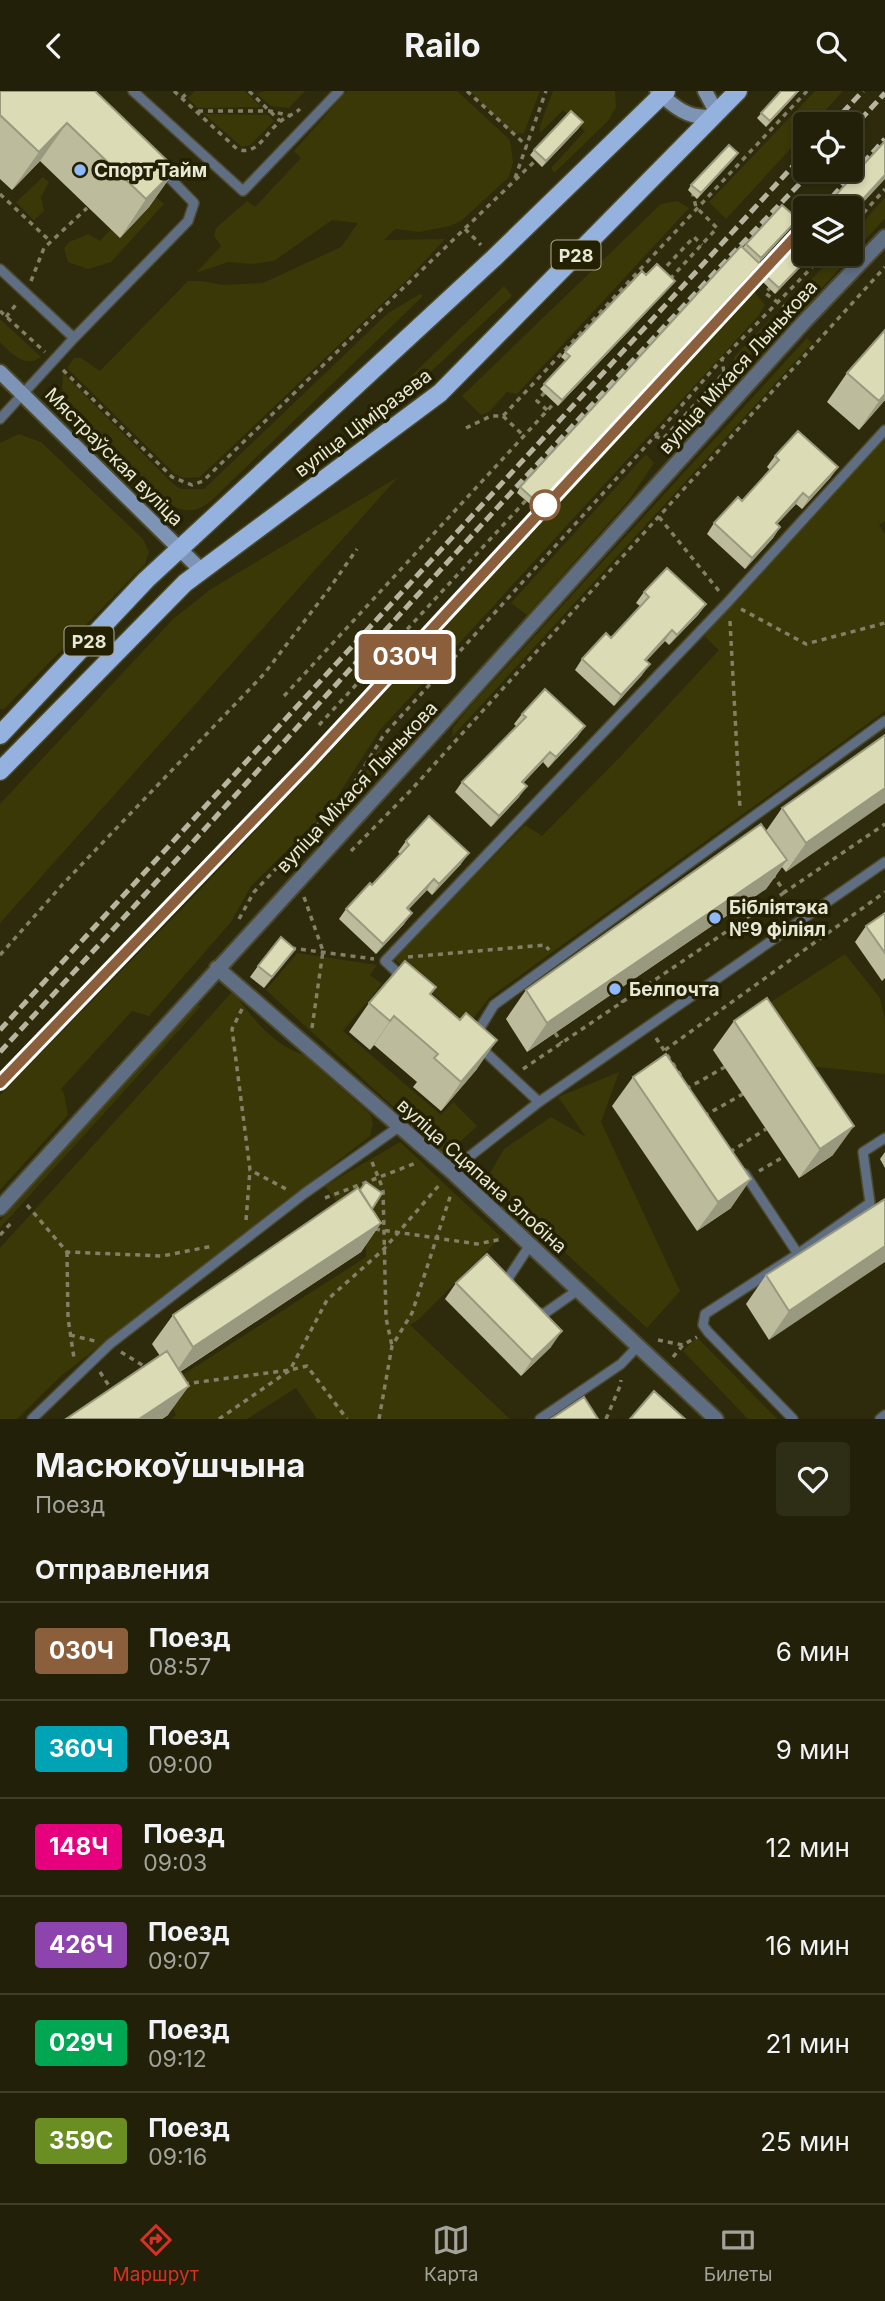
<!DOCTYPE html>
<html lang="ru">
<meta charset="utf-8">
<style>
:root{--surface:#222008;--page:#2e2d16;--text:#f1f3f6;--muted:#a2a39c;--line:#3f3e29;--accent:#d93025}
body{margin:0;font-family:Inter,sans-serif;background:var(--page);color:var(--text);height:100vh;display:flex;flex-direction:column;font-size:26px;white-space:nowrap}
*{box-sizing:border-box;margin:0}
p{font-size:23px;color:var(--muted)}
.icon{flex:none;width:38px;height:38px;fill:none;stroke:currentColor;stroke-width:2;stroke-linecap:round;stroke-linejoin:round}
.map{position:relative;height:1328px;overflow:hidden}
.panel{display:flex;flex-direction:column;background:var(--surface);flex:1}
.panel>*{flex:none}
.badge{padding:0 14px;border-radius:5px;font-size:24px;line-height:46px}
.tools{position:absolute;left:793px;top:21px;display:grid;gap:14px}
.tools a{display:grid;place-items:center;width:70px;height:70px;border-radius:7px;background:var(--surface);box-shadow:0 4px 10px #0003,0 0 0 2px var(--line);font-size:35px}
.map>.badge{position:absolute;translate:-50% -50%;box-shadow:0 0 0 4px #fff}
h2{padding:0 35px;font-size:26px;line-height:63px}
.round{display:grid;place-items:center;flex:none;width:74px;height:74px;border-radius:7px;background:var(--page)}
.overview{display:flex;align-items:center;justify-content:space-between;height:119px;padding:0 35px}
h1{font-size:33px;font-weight:700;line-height:52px}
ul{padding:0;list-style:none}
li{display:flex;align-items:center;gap:21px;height:98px;padding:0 35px;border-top:2px solid var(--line)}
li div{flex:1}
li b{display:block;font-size:26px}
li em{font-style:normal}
li .badge{min-width:77px;font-weight:700;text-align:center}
header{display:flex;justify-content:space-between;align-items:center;height:91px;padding:0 35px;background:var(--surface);font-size:32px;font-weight:700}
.dock{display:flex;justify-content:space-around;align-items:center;height:98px;border-top:2px solid var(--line);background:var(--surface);font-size:19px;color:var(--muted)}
.dock a{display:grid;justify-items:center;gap:4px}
.dock .current{color:var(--accent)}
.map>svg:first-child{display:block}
.green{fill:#3a3807}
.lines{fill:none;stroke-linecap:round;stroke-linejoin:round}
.lane-casing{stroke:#4b492b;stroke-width:12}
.street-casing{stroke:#4b492b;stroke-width:18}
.secondary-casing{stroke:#4b492b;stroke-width:18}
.primary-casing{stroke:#4b492b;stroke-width:21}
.path{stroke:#828167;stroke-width:3.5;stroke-dasharray:5 5;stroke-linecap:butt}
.lane{stroke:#606e84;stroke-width:9}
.street{stroke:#606e84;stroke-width:14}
.secondary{stroke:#7e94b7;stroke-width:14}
.primary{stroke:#95b1de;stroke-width:18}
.rail{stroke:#b6b5a0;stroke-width:5;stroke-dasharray:10 5;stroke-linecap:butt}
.wall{fill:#bcbc9d}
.shaded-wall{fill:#99997f}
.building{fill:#dbdbb6;stroke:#99997f;stroke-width:2}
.line-casing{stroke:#fff;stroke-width:16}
.line{stroke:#8b5e3c;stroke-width:10}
.poi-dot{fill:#8eb9fc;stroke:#232102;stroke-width:2.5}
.stop-dot{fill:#fff;stroke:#8b5e3c;stroke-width:3.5}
.labels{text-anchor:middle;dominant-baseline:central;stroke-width:7;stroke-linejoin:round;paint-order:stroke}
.shield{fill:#232102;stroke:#adac96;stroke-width:2}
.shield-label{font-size:18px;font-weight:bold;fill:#e8e8d6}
.poi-label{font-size:19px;font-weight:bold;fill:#e8e8d6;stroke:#232102;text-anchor:start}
.street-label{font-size:19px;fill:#e8e8d6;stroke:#232102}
</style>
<header><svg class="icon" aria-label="back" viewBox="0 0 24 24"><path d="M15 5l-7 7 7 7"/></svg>Railo<svg class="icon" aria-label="search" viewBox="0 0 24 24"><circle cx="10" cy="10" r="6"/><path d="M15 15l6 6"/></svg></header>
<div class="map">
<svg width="885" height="1328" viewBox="0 0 885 1328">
<rect width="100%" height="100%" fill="#2d2b0b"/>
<path class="green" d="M195,0H245L261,16L198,17L188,7Z
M264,0H305L289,17L271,15L257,3Z
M347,0H457L510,49L513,71L509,86L461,130L450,135L419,141L395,138L384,149L445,148L407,189L200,386L183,387L175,383L67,277L74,267H81L100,280L188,190H201L223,194L263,192L341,156L358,132L332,129L274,170L252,173L228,171L196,182L221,155L214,145L216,137L247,110L255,116L301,67L294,60Z
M470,0H540L524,42L513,43Z
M553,0H615L616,16L609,29L554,82L551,77L585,40L563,19L540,42V35Z
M815,0H843L813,33H805V42L726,128L709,111Z
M204,23L268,24L274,30L250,54L242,56Z
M43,86L49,91L41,106L44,120L34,129L16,111Z
M156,106L164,113L111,171L88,178L68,171L64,157L69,151L88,143L100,150L113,136Z
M885,106V127L803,218L793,208L835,163H850L851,145Z
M677,110L689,117L517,303L507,301L489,321L481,324L462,305L661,113Z
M504,195L512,205L408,302L402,294Z
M752,198L765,214L759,224L380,639L330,717L251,795L231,831L149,925L132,920L61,998L64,1002L68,1024L0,1099V1004L196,803L367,621Z
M420,203L423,205L210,411C196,421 187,422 171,414L69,316L62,302L63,282L172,392L181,398H204L388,222Z
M775,223L786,232L783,238L738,273L734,270V266Z
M0,228L41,266C25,278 11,262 0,251Z
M807,247L812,252L452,646L453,637L467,619Z
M19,343L41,351L143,448L149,461L145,473L4,618H0V352Z
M885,347V430L879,434L885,443V620L489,907L468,934L393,867L525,734L542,745L620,666L719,559L704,545Z
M646,363L654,372L629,409L527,524L511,512Z
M398,386L0,832V713L173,528L211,498Z
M380,655L391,668L349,712Z
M297,862L377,874L370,884L382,893L343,940L441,1024L453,1011L477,1035L446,1064L266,899Z
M845,863L880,907L885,928V983L808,975L768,913Z
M233,900C251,926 273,954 304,964L370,1023L373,1032L370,1045L61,1285L17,1328H0V1157Z
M196,913L201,915L0,1137V1130Z
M619,981L601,1031L680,1200L647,1237L486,1089L504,1058L551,1026L586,1046L558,1006Z
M400,1051L501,1146L418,1229L410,1234L510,1328H317L296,1297L247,1328H171L176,1324L164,1296L366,1166V1151L325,1095Z
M697,1246L777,1328H748L683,1260Z"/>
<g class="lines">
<g class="lane-casing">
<path id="lane" d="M133,0L243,100L339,0
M0,178L74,247
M0,328L74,247L188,130L194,112L161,78
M403,887L385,870L728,511L885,339
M475,945L494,914L885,630
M481,957L539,1011
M451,1080L539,1011L885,771
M745,1083L798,1163
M508,1195L509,1186L530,1154
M535,1223L545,1222L578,1199
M32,1328L110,1253L305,1102L400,1035
M540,1328L621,1273L638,1255
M793,1328L708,1241L703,1234L705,1223L798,1163L870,1112L863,1061L885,1047
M880,1328L885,1324"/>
</g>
<g class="street-casing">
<path id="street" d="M217,877L451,1080L716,1328
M0,1117L427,649L804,231L885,146"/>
</g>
<g class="secondary-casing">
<path id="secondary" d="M657,0C673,15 689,29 712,25L714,17L705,0
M0,281L201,479"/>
</g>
<g class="primary-casing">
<path id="primary" d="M0,644L146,489L494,167L666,0
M0,680L185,492L440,302L738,0"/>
</g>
<path class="path" d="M174,0L237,58C258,66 266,40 281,30C287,25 293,24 300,18
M249,0L280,30
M467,0L527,55
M182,7L189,0
M198,20H270L291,25
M515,87L546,0
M0,103L51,151
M850,137L885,98
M465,138L481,154
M660,182L694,146L702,154
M670,188L717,137L696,116L693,104L694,102
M31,190L44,157L87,117
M771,196L765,202L791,221
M0,220L45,261
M6,226L18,211
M63,279L172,386L192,394L203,390L537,68
M547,319L537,310L548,298
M503,325L524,345
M466,337L491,325H503L807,0
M655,345L663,348L724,282L722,268
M659,426L719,500
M741,518L806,553L885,532
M730,530L740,718
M284,605L557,309
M319,634L529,406
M351,760L411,699L885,176
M772,783L785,801L885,733
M304,806L323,860L312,937
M239,828L254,801L320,731L337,720L383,645L655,345L722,268L825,163
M291,857L374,868
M0,864L63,793L264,583L329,498L357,458
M408,866L545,854L549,859
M616,901L623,911
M242,918L232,938L250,1079L286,1098
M555,942L562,952
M656,947L683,988
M665,959L885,801
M523,978L785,801
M686,998L725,976
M704,1025L743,1003
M730,1061L766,1038
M372,1071L383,1098L386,1227L392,1255
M759,1080L785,1065
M325,1107L416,1072
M27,1114L67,1161L162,1165L213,1155
M246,1129L250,1079
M375,1138L477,1153L502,1148
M0,1144L13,1130
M67,1161L68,1227L74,1267
M70,1244L95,1250
M658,1249L683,1254
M121,1261L147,1277
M673,1266L683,1254L697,1246
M100,1281L113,1301
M184,1293L290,1279L307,1275L347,1328
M219,1328L290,1279L327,1209L384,1158L441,1092
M379,1328L392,1255L412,1222L451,1103
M606,1328L620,1295L621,1289"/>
<use href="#lane" class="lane"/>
<use href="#street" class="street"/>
<use href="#secondary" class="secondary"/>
<use href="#primary" class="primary"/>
<path class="rail" d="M832,33L863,0
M850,40L885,2
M822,117L885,48
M0,939L805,62
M0,961C194,752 384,539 578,329C655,245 733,161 813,79
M0,992L308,672L805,135"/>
</g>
<path class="wall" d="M0,0L176,78L149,116L120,147L40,70L12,99L0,88Z
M781,0H799L766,36L757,27Z
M579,37L542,76L530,64L534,59Z
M738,62L697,108L688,99L691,94Z
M794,133L759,172L760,173L757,179L536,418L517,402L520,396L746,153Z
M807,169L775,203L763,191L766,185Z
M646,184L671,195L558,315L540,298L566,270L561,266L565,261Z
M847,282L885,309L859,339L827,311Z
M775,365L838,376L830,387L802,418L796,413L777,433L780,436L773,447L745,478L707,443L714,432L742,410L770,379L767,376Z
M644,501L706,513L698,524L669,554L665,550L646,570L642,584L614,615L575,579L582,568L611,547L640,515L636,512Z
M522,623L585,635L577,646L548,677L543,671L523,692L519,706L491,736L455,701L462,691L517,636L514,633Z
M885,644L786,781L782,776L766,798L527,961L506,928L526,899L766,740L782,717Z
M406,750L461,773L432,804L427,799L408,819L404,833L376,863L339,828L346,818L372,794L400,763L398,761Z
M885,822V887L882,890L855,851L866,835Z
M295,858L264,897L250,886L258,875Z
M431,904L477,978L441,1020L413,996L417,991L374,954L370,959L349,941L369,912Z
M734,930L833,1064L799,1087L713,959Z
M633,986L731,1117L697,1140L612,1015Z
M885,1061V1077L880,1068Z
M885,1108L769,1249L746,1213L766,1184Z
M372,1117L381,1132L361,1161L180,1281L168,1324L162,1328H66L160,1265L152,1253L173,1224Z
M456,1192L551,1256L521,1285L445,1208Z"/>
<path class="shaded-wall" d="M798,0H799L766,36L770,30Z
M583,31L579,37L542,76L546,70Z
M67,32L40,70L12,99L39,61Z
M738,62L734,68L697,108L701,102Z
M176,78L149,116L120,147L146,108Z
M885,84V88L850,126V122Z
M798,128L794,133L758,173L761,167Z
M811,164L807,169L775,203L779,197Z
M760,173L757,179L536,418L539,413Z
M675,190L671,195L558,315L562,309Z
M885,303V309L859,339L879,310Z
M838,376L830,387L802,418L809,407Z
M803,402L796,413L768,443L776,432Z
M780,436L773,447L745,478L752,467Z
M706,513L698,524L669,554L677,544Z
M672,539L665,550L637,580L645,569Z
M650,573L642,584L614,615L621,604Z
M585,635L577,646L548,677L556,666Z
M550,661L543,671L515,701L522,691Z
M527,695L519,706L491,736L499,725Z
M885,697V712L786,781L806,752Z
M469,762L461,773L432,804L439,793Z
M787,769L766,798L527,961L547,932Z
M434,788L427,799L399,828L407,817Z
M412,822L404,833L376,863L383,853Z
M295,858L287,869L264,897L272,886Z
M394,925L374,954L370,959L390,930Z
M497,949L477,978L441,1020L461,991Z
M854,1035L833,1064L799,1087L820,1058Z
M751,1088L731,1117L697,1140L718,1111Z
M381,1132L361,1161L173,1285L193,1256Z
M885,1155V1171L769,1249L789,1220Z
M562,1240L551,1256L521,1285L532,1269Z
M189,1295L168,1324L162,1328H139Z"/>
<path class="building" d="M0,0H95L176,78L146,108L67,32L39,61L0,24Z
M781,0H798L770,30L761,22Z
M571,20L583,31L546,70L534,59Z
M885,50V84L850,122V117H824Z
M729,54L738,62L701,102L691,94Z
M782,114L798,128L761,167L746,153Z
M798,152L805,159V163H809L811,164L779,197L766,185Z
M741,155L760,173L539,413L520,396Z
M657,173L675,190L562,309L544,293L570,265L565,261L642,180L646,184Z
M885,239V303L879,310L847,282Z
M798,340L838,376L809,407L803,402L776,432L780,436L752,467L714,432L738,406L742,410L779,369L775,365Z
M667,477L706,513L677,544L672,539L645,569L650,573L621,604L582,568L606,542L611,547L649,506L644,501Z
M545,598L585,635L556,666L550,661L522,691L527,695L499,725L462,691L526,626L522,623Z
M885,644V697L806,752L782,717Z
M429,725L469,762L439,793L434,788L407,817L412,822L383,853L346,818L370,792L372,794L409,754L406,750Z
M761,733L787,769L547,932L526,899Z
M885,822V862L866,835Z
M281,846L295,858L272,886L258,875Z
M405,870L436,896L430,903L460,929L466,922L497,949L461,991L434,967L438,963L394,925L390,930L369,912Z
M767,907L854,1035L820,1058L734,930Z
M666,963L751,1088L718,1111L633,986Z
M366,1091L382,1102L372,1118L360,1099Z
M358,1097L381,1132L193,1256L173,1224Z
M885,1108V1155L789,1220L766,1184Z
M487,1163L562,1240L532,1269L456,1192Z
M167,1260L189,1295L139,1328H66Z
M654,1300L685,1328H630Z
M584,1306L598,1328H551Z"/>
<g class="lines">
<g class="line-casing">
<path id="line" d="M0,992L308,672L805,135"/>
</g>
<use href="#line" class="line"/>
</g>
<g class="poi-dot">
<circle cx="80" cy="79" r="7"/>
<circle cx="715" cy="827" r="7"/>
<circle cx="615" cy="898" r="7"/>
</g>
<circle class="stop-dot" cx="545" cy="414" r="14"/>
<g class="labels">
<g class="shield">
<rect x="551.5" y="149.5" width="49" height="29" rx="5"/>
<rect x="64.5" y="535.5" width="49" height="29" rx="5"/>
</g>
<g class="shield-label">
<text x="576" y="164">Р28</text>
<text x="89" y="550">Р28</text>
</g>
<g class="poi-label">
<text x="94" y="79">Спорт Тайм</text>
<text x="729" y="816">Бібліятэка<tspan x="729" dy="22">№9 філіял</tspan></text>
<text x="629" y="898">Белпочта</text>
</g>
<g class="street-label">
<text transform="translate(738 276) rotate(-48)">вуліца Міхася Лынькова</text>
<text transform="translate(363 332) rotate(-37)">вуліца Ціміразева</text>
<text transform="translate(114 366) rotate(45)">Мястраўская вуліца</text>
<text transform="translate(357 696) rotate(-47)">вуліца Міхася Лынькова</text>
<text transform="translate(482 1085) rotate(42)">вуліца Сцяпана Злобіна</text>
</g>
</g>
</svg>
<div class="tools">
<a><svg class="icon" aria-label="locate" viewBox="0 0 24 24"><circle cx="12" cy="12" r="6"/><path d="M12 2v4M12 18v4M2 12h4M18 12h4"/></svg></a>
<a><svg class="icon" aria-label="layers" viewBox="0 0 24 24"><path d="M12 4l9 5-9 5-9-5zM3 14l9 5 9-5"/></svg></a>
</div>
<b class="badge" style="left:405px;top:566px;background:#8b5e3c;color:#fff">030Ч</b>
</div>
<section class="panel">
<div class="overview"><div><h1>Масюкоўшчына</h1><p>Поезд</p></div><a class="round"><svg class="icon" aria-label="heart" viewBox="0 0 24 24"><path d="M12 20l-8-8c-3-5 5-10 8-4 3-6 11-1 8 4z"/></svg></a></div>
<h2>Отправления</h2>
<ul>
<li><span class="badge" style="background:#8b5e3c;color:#fff">030Ч</span><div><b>Поезд</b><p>08:57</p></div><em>6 мин</em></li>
<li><span class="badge" style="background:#00a3b4;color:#fff">360Ч</span><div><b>Поезд</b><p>09:00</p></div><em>9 мин</em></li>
<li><span class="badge" style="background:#e6007e;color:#fff">148Ч</span><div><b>Поезд</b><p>09:03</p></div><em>12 мин</em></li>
<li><span class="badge" style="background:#8e44ad;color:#fff">426Ч</span><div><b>Поезд</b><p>09:07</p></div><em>16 мин</em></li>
<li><span class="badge" style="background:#00a651;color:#fff">029Ч</span><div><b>Поезд</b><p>09:12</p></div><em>21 мин</em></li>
<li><span class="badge" style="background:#6b8e23;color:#fff">359С</span><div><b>Поезд</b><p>09:16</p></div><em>25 мин</em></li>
</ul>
</section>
<nav class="dock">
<a class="current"><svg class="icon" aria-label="directions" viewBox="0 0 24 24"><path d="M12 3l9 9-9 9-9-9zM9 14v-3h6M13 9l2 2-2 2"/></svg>Маршрут</a>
<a><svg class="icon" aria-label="map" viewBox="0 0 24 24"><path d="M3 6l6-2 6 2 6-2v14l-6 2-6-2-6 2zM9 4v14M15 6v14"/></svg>Карта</a>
<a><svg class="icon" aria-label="tickets" viewBox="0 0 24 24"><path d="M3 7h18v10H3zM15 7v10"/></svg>Билеты</a>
</nav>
